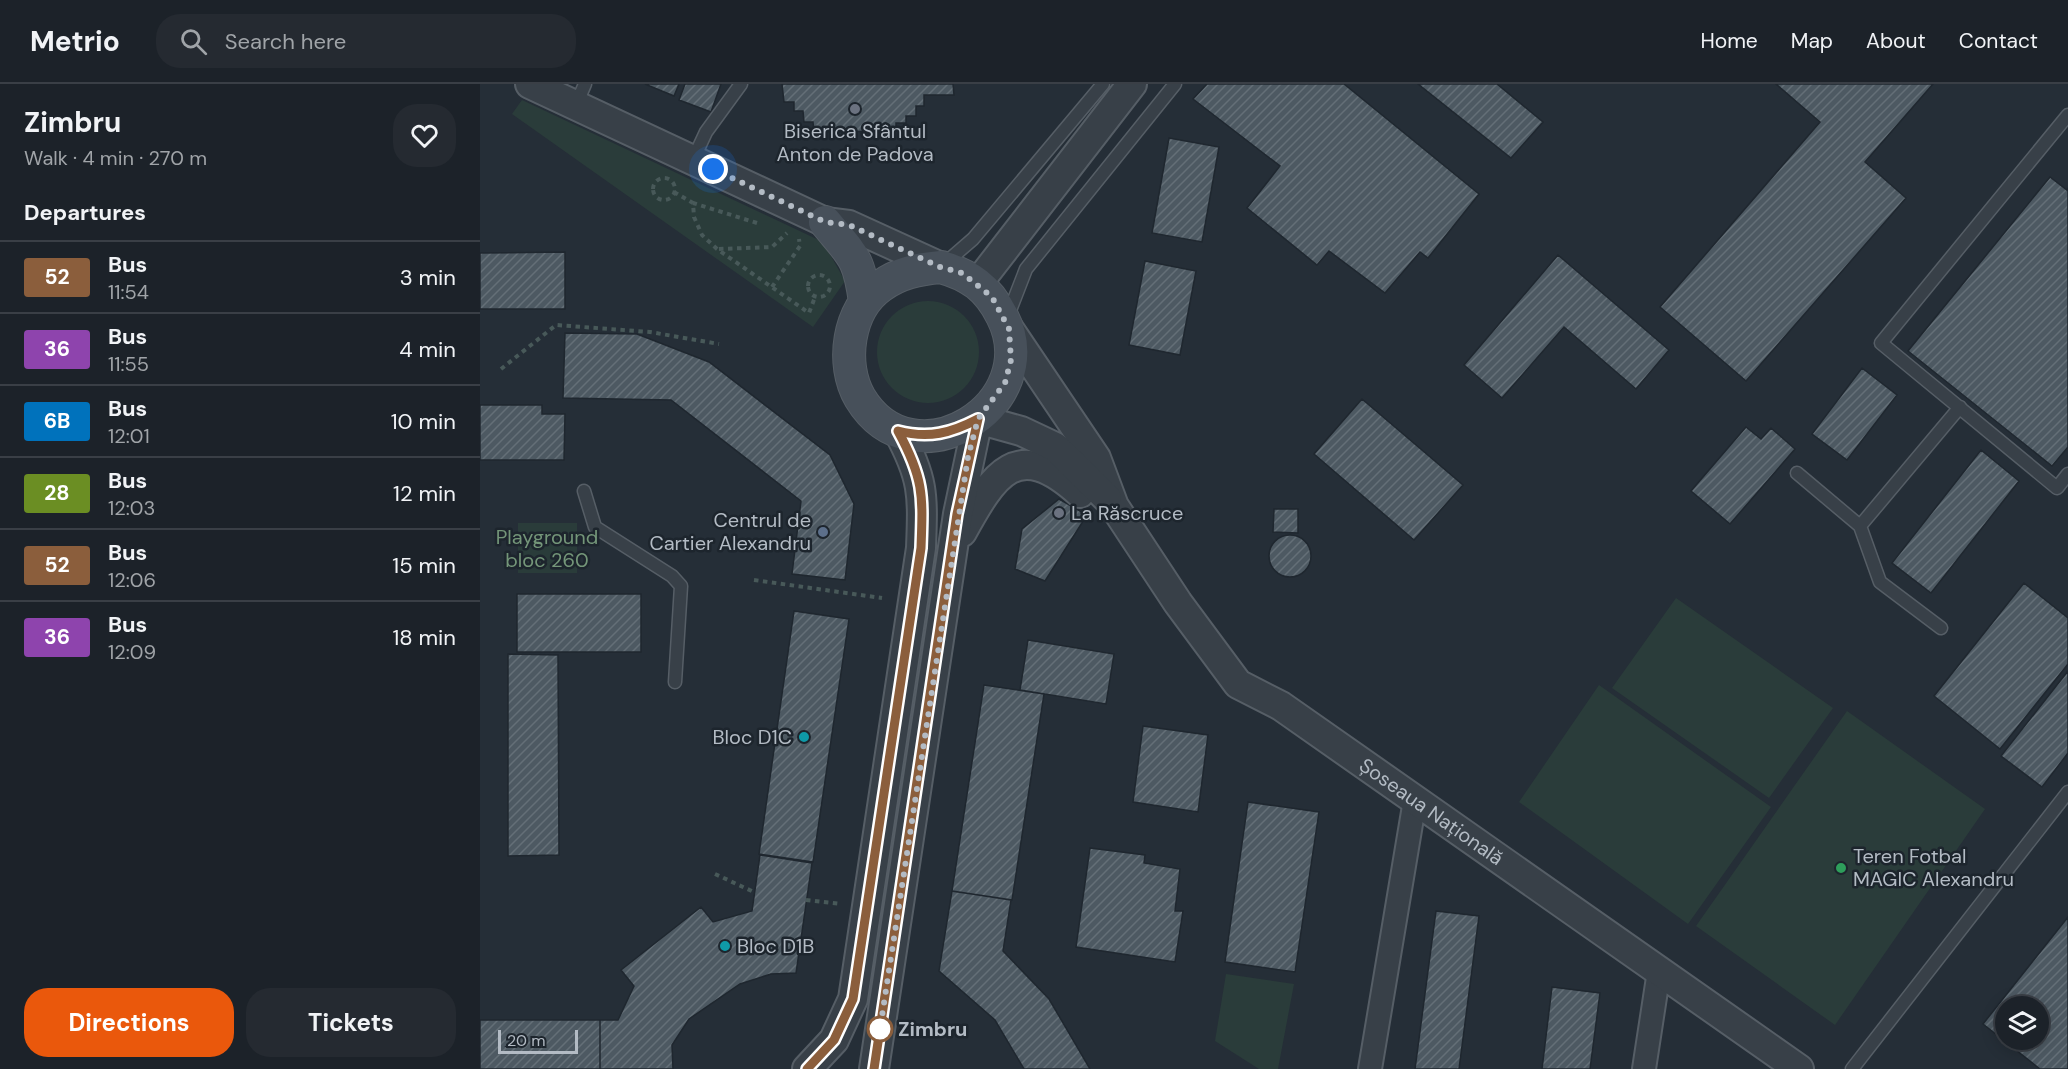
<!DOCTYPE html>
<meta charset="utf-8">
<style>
:root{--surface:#1c2229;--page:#252a31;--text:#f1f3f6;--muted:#a0a4a8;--line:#3a3f46;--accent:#ea580c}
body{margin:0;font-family:"DM Sans",sans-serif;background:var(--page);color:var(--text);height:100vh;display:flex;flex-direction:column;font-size:22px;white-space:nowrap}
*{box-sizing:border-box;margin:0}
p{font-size:20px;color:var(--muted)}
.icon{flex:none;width:33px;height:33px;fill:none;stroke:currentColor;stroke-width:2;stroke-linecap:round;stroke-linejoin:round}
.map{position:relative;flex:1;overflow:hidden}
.details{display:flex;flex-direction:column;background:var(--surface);width:480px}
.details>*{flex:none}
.badge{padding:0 12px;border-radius:4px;font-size:21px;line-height:39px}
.tools{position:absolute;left:1515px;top:912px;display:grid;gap:12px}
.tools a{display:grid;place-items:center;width:54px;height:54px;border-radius:50%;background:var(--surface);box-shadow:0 3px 15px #0003,0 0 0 2px var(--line);font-size:30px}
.scale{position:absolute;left:18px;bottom:15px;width:80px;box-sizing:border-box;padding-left:6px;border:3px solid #b3bbc4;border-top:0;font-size:16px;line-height:21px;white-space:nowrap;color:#b3bbc4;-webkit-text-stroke:4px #1d252d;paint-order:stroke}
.you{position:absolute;width:30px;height:30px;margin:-15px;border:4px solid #fff;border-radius:50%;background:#1a73e8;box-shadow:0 0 0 9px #1a73e833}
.map>.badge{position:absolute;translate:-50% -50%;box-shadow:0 0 0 3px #fff}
h2{padding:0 24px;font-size:22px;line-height:54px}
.round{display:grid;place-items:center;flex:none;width:63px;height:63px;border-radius:24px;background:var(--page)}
.head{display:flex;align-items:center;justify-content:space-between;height:102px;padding:0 24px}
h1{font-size:28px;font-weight:700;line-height:45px}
.cta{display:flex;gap:12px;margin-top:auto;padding:12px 24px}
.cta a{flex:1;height:69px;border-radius:24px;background:var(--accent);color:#fff;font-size:24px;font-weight:700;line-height:69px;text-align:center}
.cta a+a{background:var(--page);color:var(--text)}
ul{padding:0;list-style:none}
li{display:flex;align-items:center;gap:18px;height:72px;padding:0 24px;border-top:2px solid var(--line)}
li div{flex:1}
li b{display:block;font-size:22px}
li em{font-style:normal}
li .badge{min-width:66px;font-weight:700;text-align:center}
header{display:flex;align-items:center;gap:36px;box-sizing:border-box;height:84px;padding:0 30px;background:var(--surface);border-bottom:2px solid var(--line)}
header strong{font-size:28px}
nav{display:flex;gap:33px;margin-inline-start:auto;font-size:21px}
.search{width:420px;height:54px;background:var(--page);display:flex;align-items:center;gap:15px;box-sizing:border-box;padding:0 21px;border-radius:24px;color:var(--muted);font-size:22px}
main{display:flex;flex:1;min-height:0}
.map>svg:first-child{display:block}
.green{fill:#2a3c3a}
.building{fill:url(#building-hatch);stroke:#1f272f;stroke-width:1.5;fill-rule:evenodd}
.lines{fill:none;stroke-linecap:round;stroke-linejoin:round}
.service-casing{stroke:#565e66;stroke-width:15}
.minor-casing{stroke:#565e66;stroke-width:26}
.tertiary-casing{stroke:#565e66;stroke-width:32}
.secondary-casing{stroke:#565e66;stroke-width:34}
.path{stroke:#485959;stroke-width:4;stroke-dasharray:4.5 4.5;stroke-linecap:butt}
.service{stroke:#384048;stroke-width:12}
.minor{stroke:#384048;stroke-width:22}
.tertiary{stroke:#384048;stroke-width:28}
.secondary{stroke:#47505a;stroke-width:32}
.line-casing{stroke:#fff;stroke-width:14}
.line{stroke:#8b5e3c;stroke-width:9}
.walk{stroke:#b3bbc4;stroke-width:6;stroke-dasharray:0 10.8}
.worship-dot{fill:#6b7280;stroke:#1d252d;stroke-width:2}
.service-dot{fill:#5c6f8a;stroke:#1d252d;stroke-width:2}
.culture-dot{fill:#0f9aa8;stroke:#1d252d;stroke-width:2}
.leisure-dot{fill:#2e9e5b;stroke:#1d252d;stroke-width:2}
.stop-dot{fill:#fff;stroke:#8b5e3c;stroke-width:3}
.labels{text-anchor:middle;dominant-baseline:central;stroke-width:5;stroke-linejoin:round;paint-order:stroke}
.poi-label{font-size:20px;fill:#b3bbc4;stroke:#1d252d;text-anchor:start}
.park-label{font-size:20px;fill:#749679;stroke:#1d252d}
.street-label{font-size:20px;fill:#b3bbc4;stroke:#1d252d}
.stop-label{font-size:20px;font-weight:bold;fill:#b3bbc4;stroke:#1d252d;text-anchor:start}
</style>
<header>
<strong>Metrio</strong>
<div class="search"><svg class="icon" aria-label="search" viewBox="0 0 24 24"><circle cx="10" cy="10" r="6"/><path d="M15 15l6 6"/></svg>Search here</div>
<nav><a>Home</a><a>Map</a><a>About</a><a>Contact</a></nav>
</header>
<main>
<section class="details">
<div class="head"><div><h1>Zimbru</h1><p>Walk · 4 min · 270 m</p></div><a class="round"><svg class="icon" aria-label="heart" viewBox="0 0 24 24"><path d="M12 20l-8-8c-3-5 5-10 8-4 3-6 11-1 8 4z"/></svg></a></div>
<h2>Departures</h2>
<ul>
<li><span class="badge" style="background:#8b5e3c;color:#fff">52</span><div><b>Bus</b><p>11:54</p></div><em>3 min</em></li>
<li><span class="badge" style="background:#8e44ad;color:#fff">36</span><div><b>Bus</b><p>11:55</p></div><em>4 min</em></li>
<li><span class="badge" style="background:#0072bc;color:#fff">6B</span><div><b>Bus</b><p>12:01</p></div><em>10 min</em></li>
<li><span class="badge" style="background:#6b8e23;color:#fff">28</span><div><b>Bus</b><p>12:03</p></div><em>12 min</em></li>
<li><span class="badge" style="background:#8b5e3c;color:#fff">52</span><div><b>Bus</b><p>12:06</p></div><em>15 min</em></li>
<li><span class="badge" style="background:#8e44ad;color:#fff">36</span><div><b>Bus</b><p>12:09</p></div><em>18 min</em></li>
</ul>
<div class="cta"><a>Directions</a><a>Tickets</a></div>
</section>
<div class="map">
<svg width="1588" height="985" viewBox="0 0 1588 985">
<defs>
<pattern id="building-hatch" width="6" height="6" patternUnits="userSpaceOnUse" patternTransform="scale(1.5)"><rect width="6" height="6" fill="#4d5962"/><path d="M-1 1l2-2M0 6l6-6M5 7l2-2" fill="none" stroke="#646f77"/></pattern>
</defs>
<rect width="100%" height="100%" fill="#252e37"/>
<path class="green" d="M42,16L343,158L365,197L333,243L32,30Z
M397 268a51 51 0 1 1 102 0a51 51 0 1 1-102 0Z
M38,439H97V489H38Z
M1196,514L1353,624L1289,714L1132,604Z
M1119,601L1291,723L1208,840L1039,718Z
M1367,627L1505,725L1355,941L1216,842Z
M746,890L814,900L798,985H779L735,957Z"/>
<path class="building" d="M165,0H199L194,12Z
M205,0H241L231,28L199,16Z
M302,0H473L474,11H444V22H436V32H426V39H416V47L334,48L333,38H324L323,27H314V18H304Z
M727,0H864L999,110L948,174L940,168L905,209L849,167L837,181L767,124L800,82L713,15Z
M938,0H1017L1063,38L1031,74Z
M1296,0H1453L1385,78L1426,114L1266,297L1180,223L1340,38Z
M689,54L739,63L722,158L672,149Z
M1570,93L1587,106L1588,104V363L1572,382L1428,267Z
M85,168V225H0V169Z
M1078,171L1189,266L1156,305L1084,243L1022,314L984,281Z
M665,177L716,187L700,271L649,261Z
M85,249L157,250L229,278L350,371L374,420L365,496L312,490L321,417L191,316L83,314Z
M1382,284L1417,311L1367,376L1332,350Z
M882,315L983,401L934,456L834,370Z
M0,321H62V330H85L84,376H0Z
M1266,343L1281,355L1291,344L1315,365L1250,440L1211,407Z
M1501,366L1539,397L1451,509L1412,479Z
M579,415L607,431L565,497L535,485L542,445Z
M794,425H818V449L793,448Z
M789 472a21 21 0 1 1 42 0a21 21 0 1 1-42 0Z
M1544,499L1588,534V580L1520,665L1454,612Z
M37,510H161V568H37Z
M314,527L369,535L333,778L279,770Z
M548,556L634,570L626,620L540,606Z
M28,570L78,571L79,771L28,772Z
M1588,587V669L1562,703L1521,672Z
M504,601L564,610L532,816L472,807Z
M663,642L728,651L718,728L653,718Z
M768,718L839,728L815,888L745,878Z
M610,764L665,771L664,779L700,785L695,827H703L695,878L596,863Z
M280,771L332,779L316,889L291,890L260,900L209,935L192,961L193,985H120V936H138L154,902L141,886L221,823L233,838L272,827Z
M472,807L531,816L523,867L569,915L610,985H544L515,936L459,887Z
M956,827L999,832L979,985H935Z
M1588,833V985H1560L1503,940ZM1526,922H1558V956H1526Z
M1072,903L1120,909L1110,985H1062Z
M0,936H120V985H0Z"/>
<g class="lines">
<g class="service-casing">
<path id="service" d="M96,21L105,0
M1588,31L1401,259L1577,404L1588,390
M213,76L226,48L261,0
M463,181L493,155L623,0
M527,234L546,185L695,0
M1317,389L1380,442L1400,498L1461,544
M104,407L115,443L192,492L201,502L195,598
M1380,442L1480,323
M1372,985L1588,708"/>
</g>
<g class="minor-casing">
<path id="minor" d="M890,985L935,716
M1164,985L1179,887"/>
</g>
<g class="tertiary-casing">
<g id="tertiary">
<path d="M50,0L345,138L369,141L461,183"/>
<path d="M498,199L652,0"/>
<path id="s1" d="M529,245L616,374L634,422L698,519L758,600L801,622L1319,985"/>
<path d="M482,448C514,390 537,352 600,409"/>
<path d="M327,985L354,956L373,915L441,464C443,411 444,395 418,347"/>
<path d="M394,985L478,430L498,335L541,347L575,363L627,414"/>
</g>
</g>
<g class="secondary-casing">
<path id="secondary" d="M345,138C373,172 379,173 385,218
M461,183C490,191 508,204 522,232C567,320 434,403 380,314C360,280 368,225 401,202C419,189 438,185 461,183Z"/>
</g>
<path class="path" d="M173 105a11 11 0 1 1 22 0a11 11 0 1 1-22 0Z
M194,108L213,119
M277,139L213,119L214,133L222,151L237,165L329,229L335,213
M239,165L292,163L307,149
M328 202a11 11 0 1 1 22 0a11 11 0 1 1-22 0Z
M292,203L320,162L319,155
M21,285L76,241L170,248L239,260
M274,496L402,514
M235,790L276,809
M326,816L361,820"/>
<use href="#service" class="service"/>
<use href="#minor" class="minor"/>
<use href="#tertiary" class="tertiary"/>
<use href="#secondary" class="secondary"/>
</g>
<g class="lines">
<g class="line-casing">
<path id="line" d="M327,985L354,956L373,915L441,464C443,411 444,395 418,347C449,355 471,349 498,335L477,430L394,985"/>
</g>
<use href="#line" class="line"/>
<path class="walk" d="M233,85L345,138L369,141L460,183L482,189L512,213L529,245L531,276L525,299L498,335L488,373L400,945"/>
</g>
<g class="worship-dot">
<circle cx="375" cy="25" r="6"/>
<circle cx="579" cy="429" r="6"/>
</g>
<circle class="service-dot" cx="343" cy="448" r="6"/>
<g class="culture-dot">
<circle cx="324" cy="653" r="6"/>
<circle cx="245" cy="862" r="6"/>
</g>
<circle class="leisure-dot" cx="1361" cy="784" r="6"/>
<circle class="stop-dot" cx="400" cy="945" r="12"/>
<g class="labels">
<g class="poi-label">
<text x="375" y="47" text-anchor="middle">Biserica Sfântul<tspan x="375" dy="23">Anton de Padova</tspan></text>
<text x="591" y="429">La Răscruce</text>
<text x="331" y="436" text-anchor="end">Centrul de<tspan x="331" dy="23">Cartier Alexandru</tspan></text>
<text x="312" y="653" text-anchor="end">Bloc D1C</text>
<text x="1373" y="772">Teren Fotbal<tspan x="1373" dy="23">MAGIC Alexandru</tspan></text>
<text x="257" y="862">Bloc D1B</text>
</g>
<g class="park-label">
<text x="67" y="453">Playground<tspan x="67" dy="23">bloc 260</tspan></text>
</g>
<g class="street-label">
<text stroke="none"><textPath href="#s1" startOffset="656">Șoseaua Națională</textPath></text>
</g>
<g class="stop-label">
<text x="418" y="945">Zimbru</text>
</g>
</g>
</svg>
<div class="tools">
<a><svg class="icon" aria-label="layers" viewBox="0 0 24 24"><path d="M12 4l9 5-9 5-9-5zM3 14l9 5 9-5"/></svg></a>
</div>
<div class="scale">20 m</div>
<div class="you" style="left:233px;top:85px"></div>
</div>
</main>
